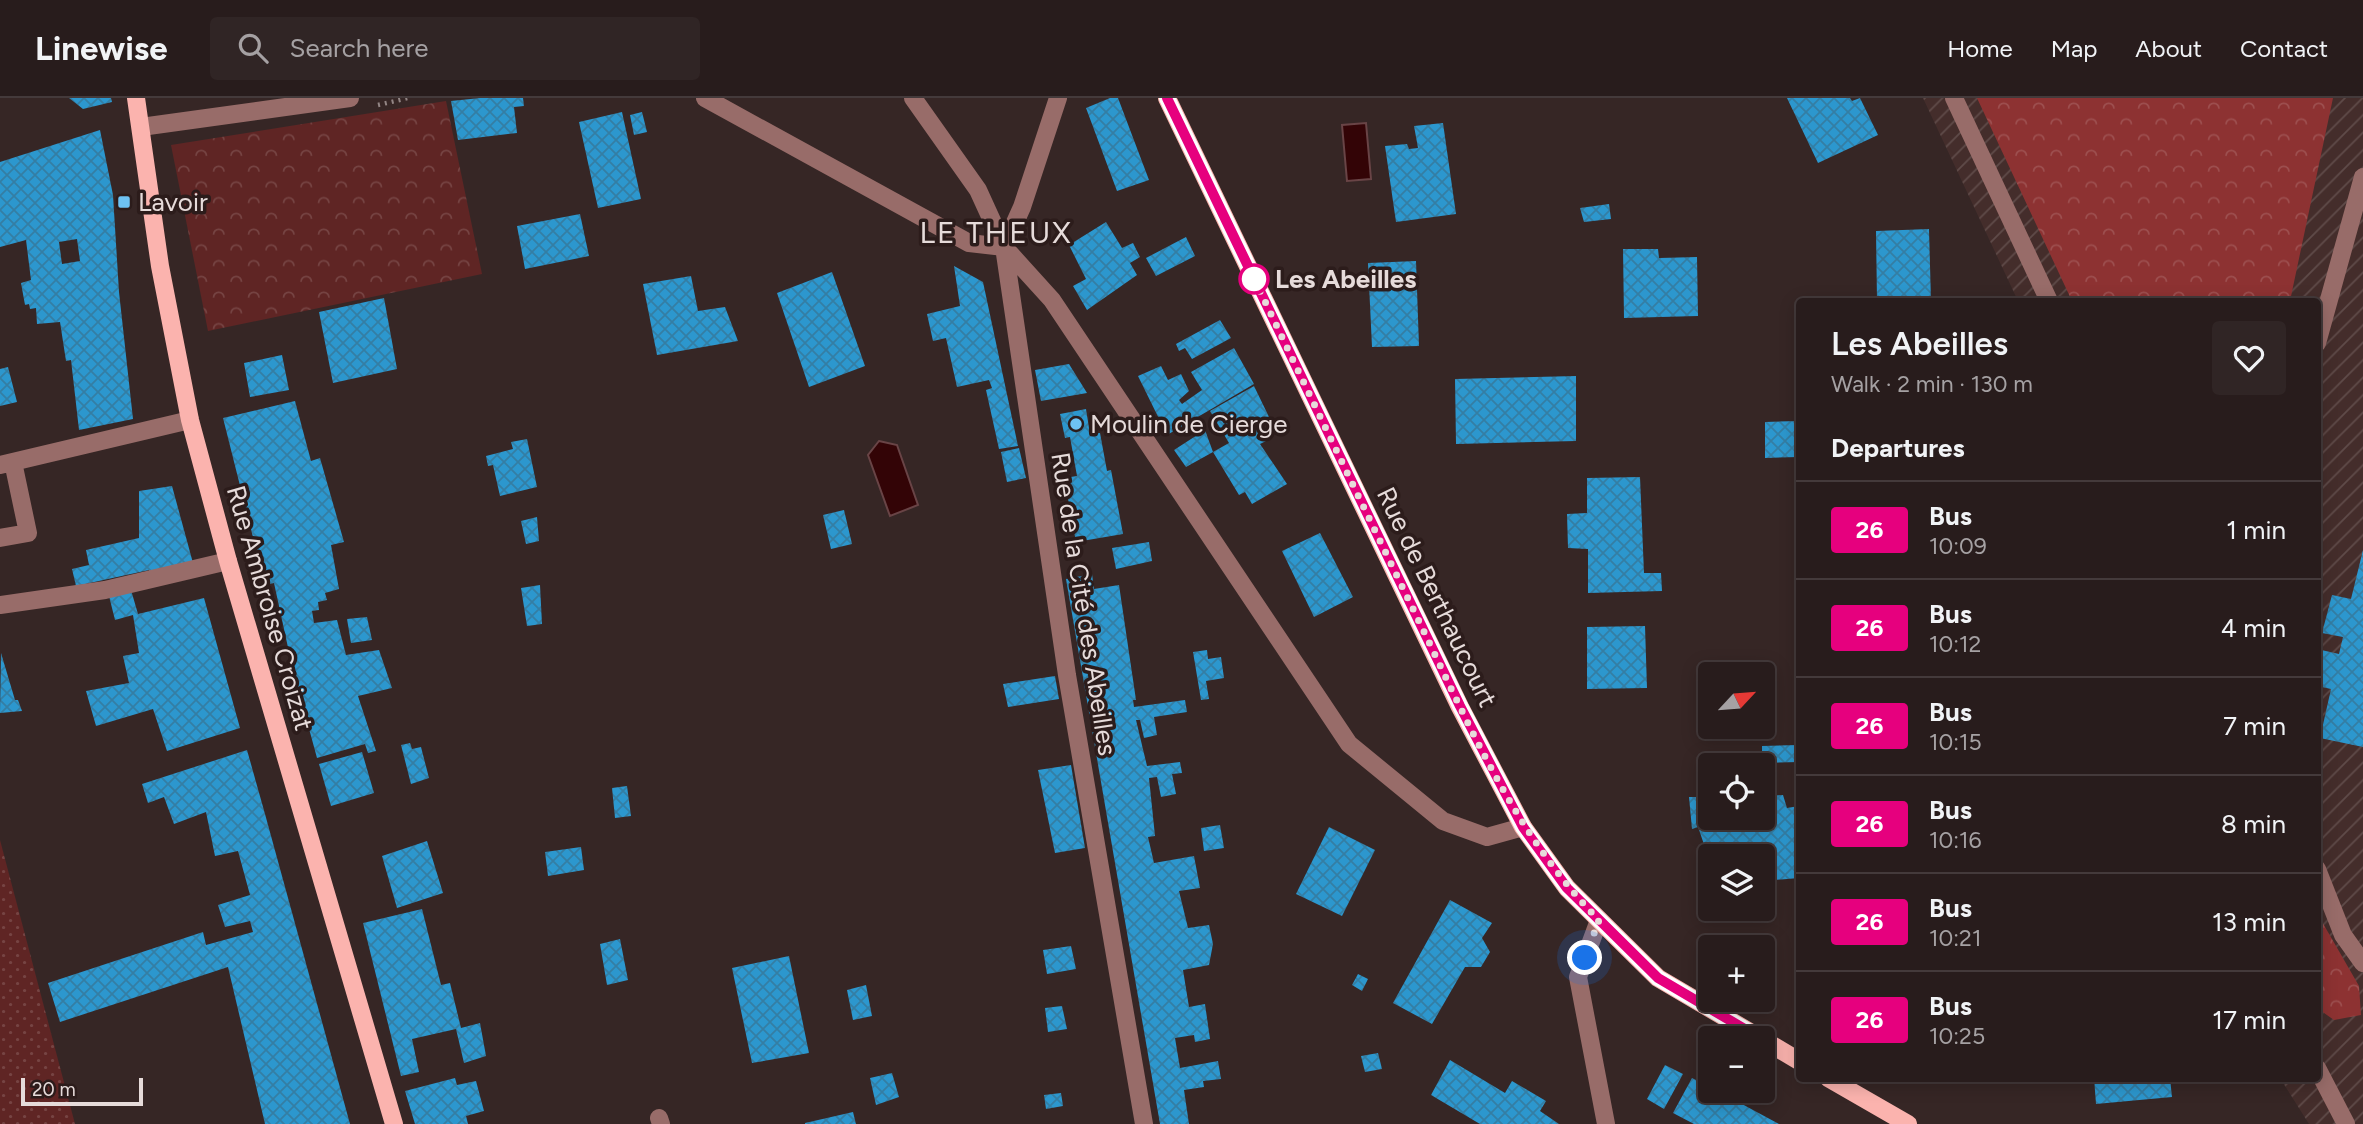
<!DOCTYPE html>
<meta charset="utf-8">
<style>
:root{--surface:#281c1c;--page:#302525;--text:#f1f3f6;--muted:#a5a1a3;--line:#443a3b}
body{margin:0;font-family:Figtree,sans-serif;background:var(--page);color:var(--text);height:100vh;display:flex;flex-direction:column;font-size:26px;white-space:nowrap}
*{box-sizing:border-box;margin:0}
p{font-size:23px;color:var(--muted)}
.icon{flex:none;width:38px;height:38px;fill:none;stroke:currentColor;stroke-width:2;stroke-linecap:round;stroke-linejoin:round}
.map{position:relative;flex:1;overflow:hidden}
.drawer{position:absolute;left:1796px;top:200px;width:525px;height:784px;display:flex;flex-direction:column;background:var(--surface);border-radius:7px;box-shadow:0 4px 18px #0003,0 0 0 2px var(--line)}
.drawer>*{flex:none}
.badge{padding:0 14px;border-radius:5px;font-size:24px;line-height:46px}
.needle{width:46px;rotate:64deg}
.fabs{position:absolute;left:1698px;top:564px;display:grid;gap:14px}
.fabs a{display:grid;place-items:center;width:77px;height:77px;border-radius:7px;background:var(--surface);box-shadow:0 4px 18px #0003,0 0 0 2px var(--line);font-size:35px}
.scale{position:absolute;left:21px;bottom:18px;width:122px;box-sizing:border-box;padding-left:7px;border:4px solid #e6dbda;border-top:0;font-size:19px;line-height:24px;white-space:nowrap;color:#e6dbda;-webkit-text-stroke:5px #2c1c1b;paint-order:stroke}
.you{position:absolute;width:35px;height:35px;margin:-18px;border:5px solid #fff;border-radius:50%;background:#1a73e8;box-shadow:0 0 0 10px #1a73e833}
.map>.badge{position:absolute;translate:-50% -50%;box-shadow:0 0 0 4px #fff}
h2{padding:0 35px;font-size:26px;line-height:63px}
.round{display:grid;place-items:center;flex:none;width:74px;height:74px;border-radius:7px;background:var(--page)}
.headline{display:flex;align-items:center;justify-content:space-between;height:119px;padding:0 35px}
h1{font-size:33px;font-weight:600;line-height:52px}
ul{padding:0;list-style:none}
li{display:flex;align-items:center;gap:21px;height:98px;padding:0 35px;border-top:2px solid var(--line)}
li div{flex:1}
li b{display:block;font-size:26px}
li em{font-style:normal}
li .badge{min-width:77px;font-weight:700;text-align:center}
header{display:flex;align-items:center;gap:42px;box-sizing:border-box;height:98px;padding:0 35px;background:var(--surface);border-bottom:2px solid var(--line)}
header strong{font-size:33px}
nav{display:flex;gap:38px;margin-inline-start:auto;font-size:24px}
.search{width:490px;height:63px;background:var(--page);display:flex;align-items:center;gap:18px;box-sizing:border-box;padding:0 24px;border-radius:7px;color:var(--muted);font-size:26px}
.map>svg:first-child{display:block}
.industrial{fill:url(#industrial-furrows)}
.grass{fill:url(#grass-dots)}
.forest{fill:url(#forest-crowns)}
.park{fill:url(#park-crowns)}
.water{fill:#330406;stroke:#694446;stroke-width:2}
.building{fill:url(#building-cross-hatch);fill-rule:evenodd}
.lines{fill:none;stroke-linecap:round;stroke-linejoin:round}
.path{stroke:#938685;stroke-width:4.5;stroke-dasharray:2 5;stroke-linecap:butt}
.minor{stroke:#986c69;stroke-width:18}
.major{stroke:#fbb3ae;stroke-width:18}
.line-casing{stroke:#fff;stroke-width:16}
.line{stroke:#e6007e;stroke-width:10}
.walk{stroke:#e6dbda;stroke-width:7;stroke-dasharray:0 12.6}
.poi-dot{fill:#6ec2f3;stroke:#2c1c1b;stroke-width:2.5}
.stop-dot{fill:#fff;stroke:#e6007e;stroke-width:3.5}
.labels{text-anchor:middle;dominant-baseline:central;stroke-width:7;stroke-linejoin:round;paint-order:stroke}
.poi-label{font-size:26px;fill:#e6dbda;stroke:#2c1c1b;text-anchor:start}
.stop-label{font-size:26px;font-weight:bold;fill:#e6dbda;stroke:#2c1c1b;text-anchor:start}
.street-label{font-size:26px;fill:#e6dbda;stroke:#2c1c1b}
.quarter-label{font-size:30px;letter-spacing:2px;fill:#e6dbda;stroke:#2c1c1b}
</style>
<header>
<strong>Linewise</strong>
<div class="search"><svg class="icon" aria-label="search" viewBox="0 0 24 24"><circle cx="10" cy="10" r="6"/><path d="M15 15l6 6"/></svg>Search here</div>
<nav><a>Home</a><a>Map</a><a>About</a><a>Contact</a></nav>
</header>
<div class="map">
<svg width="2363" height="1026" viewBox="0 0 2363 1026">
<defs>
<pattern id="industrial-furrows" width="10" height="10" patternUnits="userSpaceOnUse" patternTransform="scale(1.75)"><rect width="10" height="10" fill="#442d2b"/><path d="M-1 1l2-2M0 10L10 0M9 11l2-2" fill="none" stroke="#5f4b49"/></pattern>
<pattern id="grass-dots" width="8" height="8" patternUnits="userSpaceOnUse" patternTransform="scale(1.75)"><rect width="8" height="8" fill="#5f2524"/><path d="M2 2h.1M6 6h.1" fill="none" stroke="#764443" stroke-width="1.8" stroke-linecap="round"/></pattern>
<pattern id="forest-crowns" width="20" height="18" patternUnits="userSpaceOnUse" patternTransform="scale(1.75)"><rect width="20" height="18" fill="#8d3232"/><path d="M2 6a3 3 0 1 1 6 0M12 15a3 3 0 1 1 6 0" fill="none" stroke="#9d4f4f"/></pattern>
<pattern id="park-crowns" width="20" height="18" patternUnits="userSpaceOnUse" patternTransform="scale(1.75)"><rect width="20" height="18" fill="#5f2524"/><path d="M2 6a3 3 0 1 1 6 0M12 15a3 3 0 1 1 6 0" fill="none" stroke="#764443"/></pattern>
<pattern id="building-cross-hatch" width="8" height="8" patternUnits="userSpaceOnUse" patternTransform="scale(1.75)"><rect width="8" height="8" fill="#2c97ce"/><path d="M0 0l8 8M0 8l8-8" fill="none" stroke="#347ea4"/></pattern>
</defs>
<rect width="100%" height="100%" fill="#362625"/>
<path class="industrial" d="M1923,0H2363V1026H2309L2280,980H2317V203H2018Z"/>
<path class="grass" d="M0,742L75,1026H0Z"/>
<path class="forest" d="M1977,0H2333L2290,203H2072Z
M2317,815L2359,888L2361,917L2334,922L2317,910Z"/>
<path class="park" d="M446,3L482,176L208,233L171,47Z"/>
<path class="water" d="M1366,25L1371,81L1347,83L1342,27Z
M879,343L897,347L918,407L890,418L868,357Z"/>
<path class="building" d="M69,0H111L112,4L83,11Z
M480,0H523L524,8L514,9L517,35L458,42L451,3Z
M1110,0H1118L1149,82L1117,93L1086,10Z
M1787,0H1850L1852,3L1860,0L1878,37L1818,65Z
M622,14L641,101L598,110L579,24Z
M642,14L647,34L634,37L630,17Z
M1443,25L1456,116L1396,124L1385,48L1407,46L1409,51L1418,50L1414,28Z
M100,32L113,97L119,194L133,321L79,332L71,262L66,263L60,224L37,226L36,210L30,211L29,206L25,207L21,185L31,182L26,142L0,149V64ZM77,141L80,163L62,166L59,144Z
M1609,106L1611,121L1584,124L1580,110Z
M580,116L589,158L525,171L517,128Z
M1106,124L1122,150L1133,145L1140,159L1130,165L1137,177L1087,212L1073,188L1086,181L1069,147Z
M1929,131L1931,203H1877L1876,133Z
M1186,139L1195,158L1156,178L1146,160Z
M1623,151H1658L1659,160L1697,159L1698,218L1624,220Z
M1416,163L1419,248L1372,249L1368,165Z
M954,168L983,184L1018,348L999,351L986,292L992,290L989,282L957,289L946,240L933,243L927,216L960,208Z
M832,174L865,268L809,289L777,195Z
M691,178L698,213L725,209L738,243L657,257L643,186Z
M384,200L397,271L333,285L319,214Z
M1220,222L1231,240L1192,261L1185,250L1179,253L1176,246Z
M1234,250L1254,286L1167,337L1138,278L1161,268L1168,282L1181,276L1189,293L1179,302L1182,306L1202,292L1191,274Z
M282,257L289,292L250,299L244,265Z
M1069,266L1087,295L1041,303L1035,272Z
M8,269L17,304L0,308V271Z
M1576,278V343L1456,346L1455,281Z
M1254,288L1270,321L1261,326L1270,341L1260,346L1287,386L1252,406L1245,394L1239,397L1213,354L1229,345L1210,313Z
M295,303L311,363L320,360L344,444L331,447L339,491L325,495L327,502L318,504L319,512L312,513L314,525L337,522L346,557L379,552L392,590L358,598L376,653L368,655L365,646L317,660L292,568L274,485L265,487L223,320Z
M1086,311L1090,336L1100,335L1107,373L1111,372L1123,436L1076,444L1064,380L1077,378L1070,339L1065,340L1060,316Z
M1799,323V359L1765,360V324Z
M1205,332L1213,354L1186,369L1174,352Z
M527,341L537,389L500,398L493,367L488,368L486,358L513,351L511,344Z
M1019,350L1026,380L1007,384L1001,354Z
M1640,379L1644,475H1661L1662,493L1588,495V451L1568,450L1567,416L1587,415V380Z
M172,388L193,465L149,477V472L76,488L72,471L89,467L86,452L139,440V393Z
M844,412L852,446L831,451L823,417Z
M537,419L539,443L526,446L521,423Z
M1320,435L1353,499L1314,519L1282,453Z
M1149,444L1152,463L1116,471L1112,450Z
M2363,452V649L2320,640L2331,591L2317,588V551L2339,556L2343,539L2322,535L2332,497L2351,501Z
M1092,476L1094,491L1119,487L1136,602H1133L1134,609L1185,602L1187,614L1154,619L1157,637L1144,640L1140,622H1136L1147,668L1180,664L1182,675L1172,676L1176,696L1161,699L1157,679L1149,680L1155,738L1148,739L1154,765L1194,758L1200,790L1179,793L1188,830L1209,827L1213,846L1209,867L1183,872L1189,909L1205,906L1210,941L1195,944L1194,937L1175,940L1180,970L1218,963L1221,981L1203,983L1204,989L1184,992L1189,1026H1160L1066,481Z
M540,487L542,526L527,528L521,490Z
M131,492L138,516L204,500L240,630L167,653L153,611L96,628L86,593L129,585L123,558L139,555L133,517L115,522L109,498Z
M367,519L372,542L351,545L347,521Z
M1645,528L1647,590L1587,591V529Z
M1207,552L1208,561L1221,559L1224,580L1206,583L1209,601L1201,602L1193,554Z
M1,555L15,602H18L22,613L0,615Z
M1055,578L1059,601L1008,609L1003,586Z
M410,645L412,651L421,649L429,680L411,686L401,647Z
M1799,647V664L1762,665V648Z
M247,652L265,716L350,1026H265L228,869L60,924L48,885L203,834L206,847L253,834L250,823L225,829L218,807L250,797L238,753L215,758L206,714L174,726L164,699L148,705L142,686Z
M362,654L374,695L331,708L319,666Z
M1071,667L1085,750L1055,755L1038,672Z
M627,688L631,718L615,720L612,690Z
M1783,697L1787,710L1799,708V780L1774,782L1773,776H1762V758H1708L1698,729L1692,731L1689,699H1710V719H1762V698Z
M1220,727L1224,750L1204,753L1201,730Z
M1329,729L1375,752L1342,818L1296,796Z
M427,743L443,795L397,810L382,758Z
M581,749L584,772L548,778L545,754Z
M1450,802L1492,825L1482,840L1490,854L1481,869H1465L1432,926L1393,905Z
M422,811L441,887L450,885L461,930L480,925L486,958L464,965L456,931L412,941L419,974L401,978L363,825Z
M620,841L628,882L607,887L600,846Z
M1071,848L1076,871L1047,876L1043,852Z
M789,858L809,955L752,965L732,870Z
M1358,876L1368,881L1362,893L1352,887Z
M866,887L872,918L853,922L847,892Z
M1062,908L1067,931L1048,934L1045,910Z
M1378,955L1382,971L1365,974L1361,958Z
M1450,962L1505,995L1512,983L1546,1003L1540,1013L1559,1026H1480L1431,997Z
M1665,967L1683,976L1664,1011L1647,1001Z
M892,975L899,999L876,1007L870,980Z
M455,980L457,987L476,983L484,1013L466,1018L468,1026H415L405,993Z
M1692,980L1710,989V992H1716L1779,1026H1694L1673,1015Z
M2094,980H2170L2172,999L2096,1006Z
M1061,995L1063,1008L1046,1011L1044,997Z
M853,1014L856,1026H805V1025Z"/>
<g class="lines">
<path class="path" d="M378,7L408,0"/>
<path class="minor" d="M705,0L969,145L1004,149
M913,0L978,92L1004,149L1052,202L1349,646L1443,723L1487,739L1523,729
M1058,0L1022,109L1004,149L1067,577L1144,1026
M1954,0L2049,203
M141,29L350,0
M2317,245L2363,79
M0,367L190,322
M0,440L28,435L13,364
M0,507L105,492L228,463
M2317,771L2343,837L2363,865
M1599,822L1578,879L1606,1026
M2317,970L2346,1026
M659,1020L661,1026"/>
<path class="major" d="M136,0L160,168L190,322L228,463L394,1026
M1167,0L1460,609L1523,729L1567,790L1658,880L1760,940
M1762,941L1799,963
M1828,980L1908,1026"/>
</g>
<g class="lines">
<g class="line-casing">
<path id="line" d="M1167,0L1460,608L1523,729L1567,790L1658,880L1760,940"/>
</g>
<use href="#line" class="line"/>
<path class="walk" d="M1254,181L1249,170C1304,285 1359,400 1415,515C1467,622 1514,736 1599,822L1585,860"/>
</g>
<g class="poi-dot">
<rect x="117" y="97" width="14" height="14" rx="3.5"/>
<circle cx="1076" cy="326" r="7"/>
</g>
<circle class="stop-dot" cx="1254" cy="181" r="14"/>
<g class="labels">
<g class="poi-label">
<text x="138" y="104">Lavoir</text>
<text x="1090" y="326">Moulin de Cierge</text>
</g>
<g class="stop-label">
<text x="1275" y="181">Les Abeilles</text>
</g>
<g class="street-label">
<text transform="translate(1437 499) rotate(64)">Rue de Berthaucourt</text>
<text transform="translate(1084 506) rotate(81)">Rue de la Cité des Abeilles</text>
<text transform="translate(270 510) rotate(74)">Rue Ambroise Croizat</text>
</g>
<g class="quarter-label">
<text x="996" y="134">LE THEUX</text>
</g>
</g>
</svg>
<div class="fabs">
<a><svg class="needle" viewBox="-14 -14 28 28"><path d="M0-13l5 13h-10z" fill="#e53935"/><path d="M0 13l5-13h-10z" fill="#a5a1a3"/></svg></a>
<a><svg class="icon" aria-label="locate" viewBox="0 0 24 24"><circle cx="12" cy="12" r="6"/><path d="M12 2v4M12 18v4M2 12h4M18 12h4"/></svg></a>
<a><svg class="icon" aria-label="layers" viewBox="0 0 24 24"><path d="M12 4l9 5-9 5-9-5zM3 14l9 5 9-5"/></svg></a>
<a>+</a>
<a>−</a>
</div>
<div class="scale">20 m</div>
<div class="you" style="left:1585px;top:860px"></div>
<section class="drawer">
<div class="headline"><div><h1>Les Abeilles</h1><p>Walk · 2 min · 130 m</p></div><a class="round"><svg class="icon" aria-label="heart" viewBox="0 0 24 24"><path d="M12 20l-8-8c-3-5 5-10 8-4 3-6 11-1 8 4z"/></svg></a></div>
<h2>Departures</h2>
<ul>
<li><span class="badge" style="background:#e6007e;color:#fff">26</span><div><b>Bus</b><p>10:09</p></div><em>1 min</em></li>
<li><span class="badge" style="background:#e6007e;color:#fff">26</span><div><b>Bus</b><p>10:12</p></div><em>4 min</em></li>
<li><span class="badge" style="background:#e6007e;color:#fff">26</span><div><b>Bus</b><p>10:15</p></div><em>7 min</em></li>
<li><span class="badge" style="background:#e6007e;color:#fff">26</span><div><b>Bus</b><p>10:16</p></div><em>8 min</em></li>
<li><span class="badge" style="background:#e6007e;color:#fff">26</span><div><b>Bus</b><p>10:21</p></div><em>13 min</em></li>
<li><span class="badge" style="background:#e6007e;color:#fff">26</span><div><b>Bus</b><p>10:25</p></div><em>17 min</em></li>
</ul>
</section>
</div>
